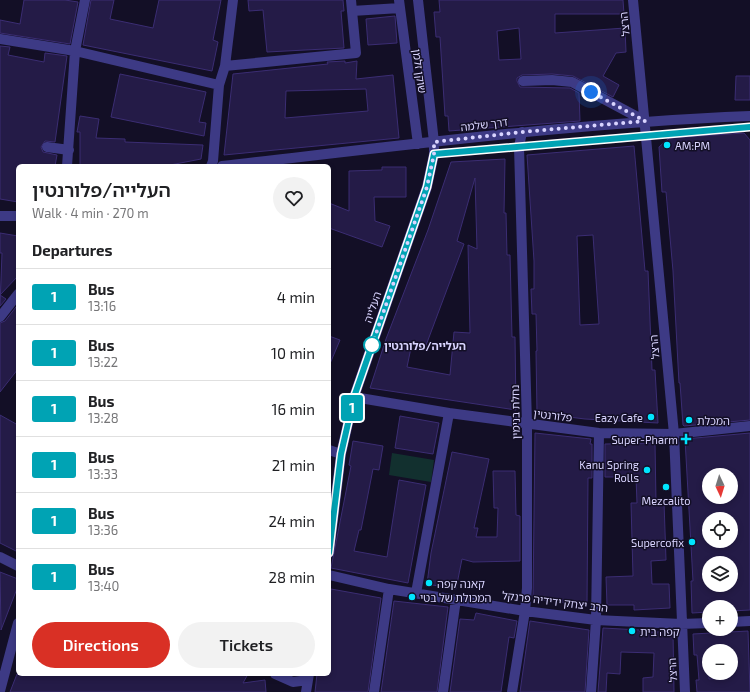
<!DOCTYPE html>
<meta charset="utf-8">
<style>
:root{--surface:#fff;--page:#f2f2f2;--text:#202124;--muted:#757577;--line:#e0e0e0;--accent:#d93025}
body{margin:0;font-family:"Exo 2","Noto Sans Hebrew",sans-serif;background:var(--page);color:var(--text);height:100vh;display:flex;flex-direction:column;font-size:15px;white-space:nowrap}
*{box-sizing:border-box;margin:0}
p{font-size:13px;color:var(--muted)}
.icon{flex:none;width:22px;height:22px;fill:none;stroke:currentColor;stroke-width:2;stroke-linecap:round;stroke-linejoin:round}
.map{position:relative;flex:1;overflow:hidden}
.panel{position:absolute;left:16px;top:164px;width:315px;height:512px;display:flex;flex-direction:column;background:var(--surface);border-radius:6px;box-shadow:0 2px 6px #0003}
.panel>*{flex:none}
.badge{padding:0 8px;border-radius:3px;font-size:14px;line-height:26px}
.needle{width:26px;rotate:176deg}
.buttons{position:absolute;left:702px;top:468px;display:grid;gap:8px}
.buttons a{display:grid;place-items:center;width:36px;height:36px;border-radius:50%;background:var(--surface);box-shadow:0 2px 6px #0003;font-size:20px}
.you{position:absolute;width:20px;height:20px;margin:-10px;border:3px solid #fff;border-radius:50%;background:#1a73e8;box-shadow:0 0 0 6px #1a73e833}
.map>.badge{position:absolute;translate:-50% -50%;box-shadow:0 0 0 2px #fff}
h2{padding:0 16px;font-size:15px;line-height:36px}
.round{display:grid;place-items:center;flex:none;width:42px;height:42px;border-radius:21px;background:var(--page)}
.headline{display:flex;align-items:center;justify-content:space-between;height:68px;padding:0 16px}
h1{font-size:19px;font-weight:600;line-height:30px}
.primary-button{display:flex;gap:8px;margin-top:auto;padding:8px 16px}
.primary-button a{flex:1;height:46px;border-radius:24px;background:var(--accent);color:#fff;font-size:16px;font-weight:600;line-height:46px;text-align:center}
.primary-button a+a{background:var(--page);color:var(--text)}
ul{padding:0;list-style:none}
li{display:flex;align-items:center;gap:12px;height:56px;padding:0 16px;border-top:1px solid var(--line)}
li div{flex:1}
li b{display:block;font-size:15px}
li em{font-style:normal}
li .badge{min-width:44px;font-weight:700;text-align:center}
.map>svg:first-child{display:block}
.green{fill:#12302f}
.building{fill:#241b47;stroke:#3b2d73;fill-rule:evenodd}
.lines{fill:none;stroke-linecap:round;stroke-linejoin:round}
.minor{stroke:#3d3a85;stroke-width:10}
.line-casing{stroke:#fff;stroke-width:9}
.line{stroke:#00a3b4;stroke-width:6}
.walk{stroke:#d9d4ff;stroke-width:4;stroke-dasharray:0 7.2}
.poi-dot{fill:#00e5ff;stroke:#130f26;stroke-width:1.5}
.stop-dot{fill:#fff;stroke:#00a3b4;stroke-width:2}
.labels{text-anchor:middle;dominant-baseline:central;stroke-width:3;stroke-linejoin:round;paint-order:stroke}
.street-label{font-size:11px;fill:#d9d4ff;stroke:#130f26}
.poi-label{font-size:11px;fill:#d9d4ff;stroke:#130f26;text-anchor:start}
.stop-label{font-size:11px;font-weight:bold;fill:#d9d4ff;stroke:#130f26;text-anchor:start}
</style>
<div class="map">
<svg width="750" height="692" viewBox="0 0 750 692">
<rect width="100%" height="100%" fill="#130f26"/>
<path class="green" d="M392,453L434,460L431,482L389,475Z"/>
<path class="building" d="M24,0H65L78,2L70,44L0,33V20L20,24Z
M91,0H114L110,19L153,28L159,0H221L213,40L218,42L212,71L83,45Z
M248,0H343L344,11H341L344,48L267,52L263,10L249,11Z
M439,0H623L624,14H555V33L625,28L626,52L616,53L603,76L619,85L613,97L573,76L552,74L522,75L517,78V81L520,87L570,88L579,93L580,121L449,131L448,116H445L440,37H436L434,12H440ZM519,28L521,59L499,60L497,31Z
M395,16L397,43L368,45L366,19Z
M0,46L10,47L8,55L44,62L45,53L67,56L55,142L45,141L41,147L43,152L57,155L55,166H18V202L0,199Z
M345,61V63L357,61L356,79L393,75L399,138L224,155L233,74L328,64L327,62ZM366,89L368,111L285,118L286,91Z
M120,74L206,92L199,122L206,123L204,136L111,117Z
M736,76H750V100H735Z
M80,116L99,119L96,138L125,139V142L203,145L201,159L165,166H80V132H77Z
M744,133L750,140V420L684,426L683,425L680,383H679L673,271L666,192H662L659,147L669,138Z
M634,146L645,271H648L652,370H655L658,423L585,419L537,413L536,351H537L536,314H532L531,289H534V261L527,155ZM593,235L599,324L580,325L577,236Z
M505,159L504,213H506L507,255H510L512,337H515L516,410L370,388L386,339L428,230L451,162ZM475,178L477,249L468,245L470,333L454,332L450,375L407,367L412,343L425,348L464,244L457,241Z
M382,167H406V197H374L375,221L390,226L382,247L329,228V203L349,211V171L382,170Z
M0,233L18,236V276L0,295L6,299L0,306L2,253H0Z
M16,307L18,308V369L0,392V323L5,321Z
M329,336L340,340L329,366Z
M0,415L18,425V552L0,543Z
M400,416L439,423L433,454L395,448Z
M535,433L591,439L590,444H592V478H588L587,604L563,603V600H533Z
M750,433V610L731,611V607H709V612L692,613L691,581H693L685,439ZM709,475H731V497H709ZM709,519H731V543L709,544ZM709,563H731V585H709Z
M353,441L383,446L379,470L373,469L361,530H359L354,551L387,557L399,480L426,485L408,583L331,568L351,466L349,465Z
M655,443L656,502H664L666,560L651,561L652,584H669L670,608L634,610V605H607L606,577L633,576L631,503H637L636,477H605V444Z
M452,452L489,459L474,528H478L476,537H497L498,508H494L493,471H515L516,515L520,516V561L473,562L462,559L456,589L427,584L431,553Z
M0,572L18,579V586L1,630Z
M331,589L381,598L368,692H315L317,674H329V603Z
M394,601L448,607L437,692H381Z
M476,613L517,621L514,638L509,637L501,692H450L460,619L474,620Z
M530,621L589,630L585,692H520Z
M603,628L640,630V632H673L674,692H643V678L653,677L654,653L621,652L620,674L607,673L606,692H598Z
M748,631L750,692H697L696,680H699L697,655H694L693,634ZM709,651H731L730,677L709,679Z
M17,674H248L243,683L265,680L266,692H10Z"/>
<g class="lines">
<path class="minor" d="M351,0L352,11L400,8
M399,0L418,144
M633,0L674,434L685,692
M0,39L75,51L219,85
M225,66L356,53L352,11
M523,81L552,80L572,82L645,121
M47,147L69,150
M67,166L75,51L85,0
M211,166L213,161L219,85L225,66L233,0
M222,166C398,146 573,123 750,116
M0,216H18
M0,317L18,294
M354,397L449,413L599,433L674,434L750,426
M329,450L341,454
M329,553L341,454L354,397L427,187L434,154V142L418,0
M0,557L18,566
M329,575L389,589L525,611L596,620L681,624L709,623
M416,593L449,413
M731,622L750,621
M275,674L293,682L308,680
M0,691L18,623
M306,692L309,674
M374,692L389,589
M443,692L456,599
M512,692L525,611L527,588V424L519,147L522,132
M591,692L596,620L599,433"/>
</g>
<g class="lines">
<g class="line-casing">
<path id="line" d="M329,553L341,454L354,397L427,187L434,154L750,127"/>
</g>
<use href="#line" class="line"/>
<path class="walk" d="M372,345L427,187L434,154V142L522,132L645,121L591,92"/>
</g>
<g class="poi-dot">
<circle cx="667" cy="145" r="4"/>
<circle cx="651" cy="417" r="4"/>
<circle cx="689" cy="420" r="4"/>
<path d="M684 433h4v4h4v4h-4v4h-4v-4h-4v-4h4z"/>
<circle cx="647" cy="470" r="4"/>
<circle cx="666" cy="487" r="4"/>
<circle cx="692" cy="542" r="4"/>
<circle cx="429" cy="583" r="4"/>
<circle cx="412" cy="597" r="4"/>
<circle cx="632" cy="631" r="4"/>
</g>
<circle class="stop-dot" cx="372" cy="345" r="8"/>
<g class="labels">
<g class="street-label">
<text transform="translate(624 24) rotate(-96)">הרצל</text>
<text transform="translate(420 71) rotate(82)">שוקן זלמן</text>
<text transform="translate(484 124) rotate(-7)">דרך שלמה</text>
<text transform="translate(372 307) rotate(-71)">העלייה</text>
<text transform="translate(654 347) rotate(-95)">הרצל</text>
<text transform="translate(515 412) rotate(-91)">נחלת בנימין</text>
<text transform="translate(553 415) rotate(7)">פלורנטין</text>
<text transform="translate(555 601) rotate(7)">הרב יצחק ידידיה פרנקל</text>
<text transform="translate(672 670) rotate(-93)">הרצל</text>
</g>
<g class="poi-label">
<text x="675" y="145">AM:PM</text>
<text x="643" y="417" text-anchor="end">Eazy Cafe</text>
<text x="697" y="420">המכלת</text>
<text x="678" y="439" text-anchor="end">Super-Pharm</text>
<text x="639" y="464" text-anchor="end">Kanu Spring<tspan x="639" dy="13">Rolls</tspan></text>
<text x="666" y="500" text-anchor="middle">Mezcalito</text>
<text x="684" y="542" text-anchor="end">Supercofix</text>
<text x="437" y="583">קאנה קפה</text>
<text x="420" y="597">המכולת של בטי</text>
<text x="640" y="631">קפה בית</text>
</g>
<g class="stop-label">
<text x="384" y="345">העלייה/פלורנטין</text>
</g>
</g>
</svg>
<div class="buttons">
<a><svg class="needle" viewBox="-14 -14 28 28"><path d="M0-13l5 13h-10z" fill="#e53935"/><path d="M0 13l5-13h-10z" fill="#757577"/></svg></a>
<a><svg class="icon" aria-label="locate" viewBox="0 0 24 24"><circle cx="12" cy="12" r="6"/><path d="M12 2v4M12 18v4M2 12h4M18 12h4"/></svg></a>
<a><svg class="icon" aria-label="layers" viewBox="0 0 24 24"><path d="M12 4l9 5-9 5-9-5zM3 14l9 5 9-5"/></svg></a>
<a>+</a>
<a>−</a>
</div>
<div class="you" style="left:591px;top:92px"></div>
<b class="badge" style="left:352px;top:408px;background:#00a3b4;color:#fff">1</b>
<section class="panel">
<div class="headline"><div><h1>העלייה/פלורנטין</h1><p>Walk · 4 min · 270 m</p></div><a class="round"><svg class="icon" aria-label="heart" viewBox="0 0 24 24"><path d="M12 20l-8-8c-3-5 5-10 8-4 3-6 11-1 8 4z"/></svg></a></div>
<h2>Departures</h2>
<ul>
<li><span class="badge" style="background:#00a3b4;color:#fff">1</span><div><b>Bus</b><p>13:16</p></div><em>4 min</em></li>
<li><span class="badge" style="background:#00a3b4;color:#fff">1</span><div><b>Bus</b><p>13:22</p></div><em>10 min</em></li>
<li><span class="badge" style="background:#00a3b4;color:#fff">1</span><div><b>Bus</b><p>13:28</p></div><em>16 min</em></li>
<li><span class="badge" style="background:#00a3b4;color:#fff">1</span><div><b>Bus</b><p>13:33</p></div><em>21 min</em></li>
<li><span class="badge" style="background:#00a3b4;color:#fff">1</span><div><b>Bus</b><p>13:36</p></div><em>24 min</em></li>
<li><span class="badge" style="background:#00a3b4;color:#fff">1</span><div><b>Bus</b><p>13:40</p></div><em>28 min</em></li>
</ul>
<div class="primary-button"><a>Directions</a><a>Tickets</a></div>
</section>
</div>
